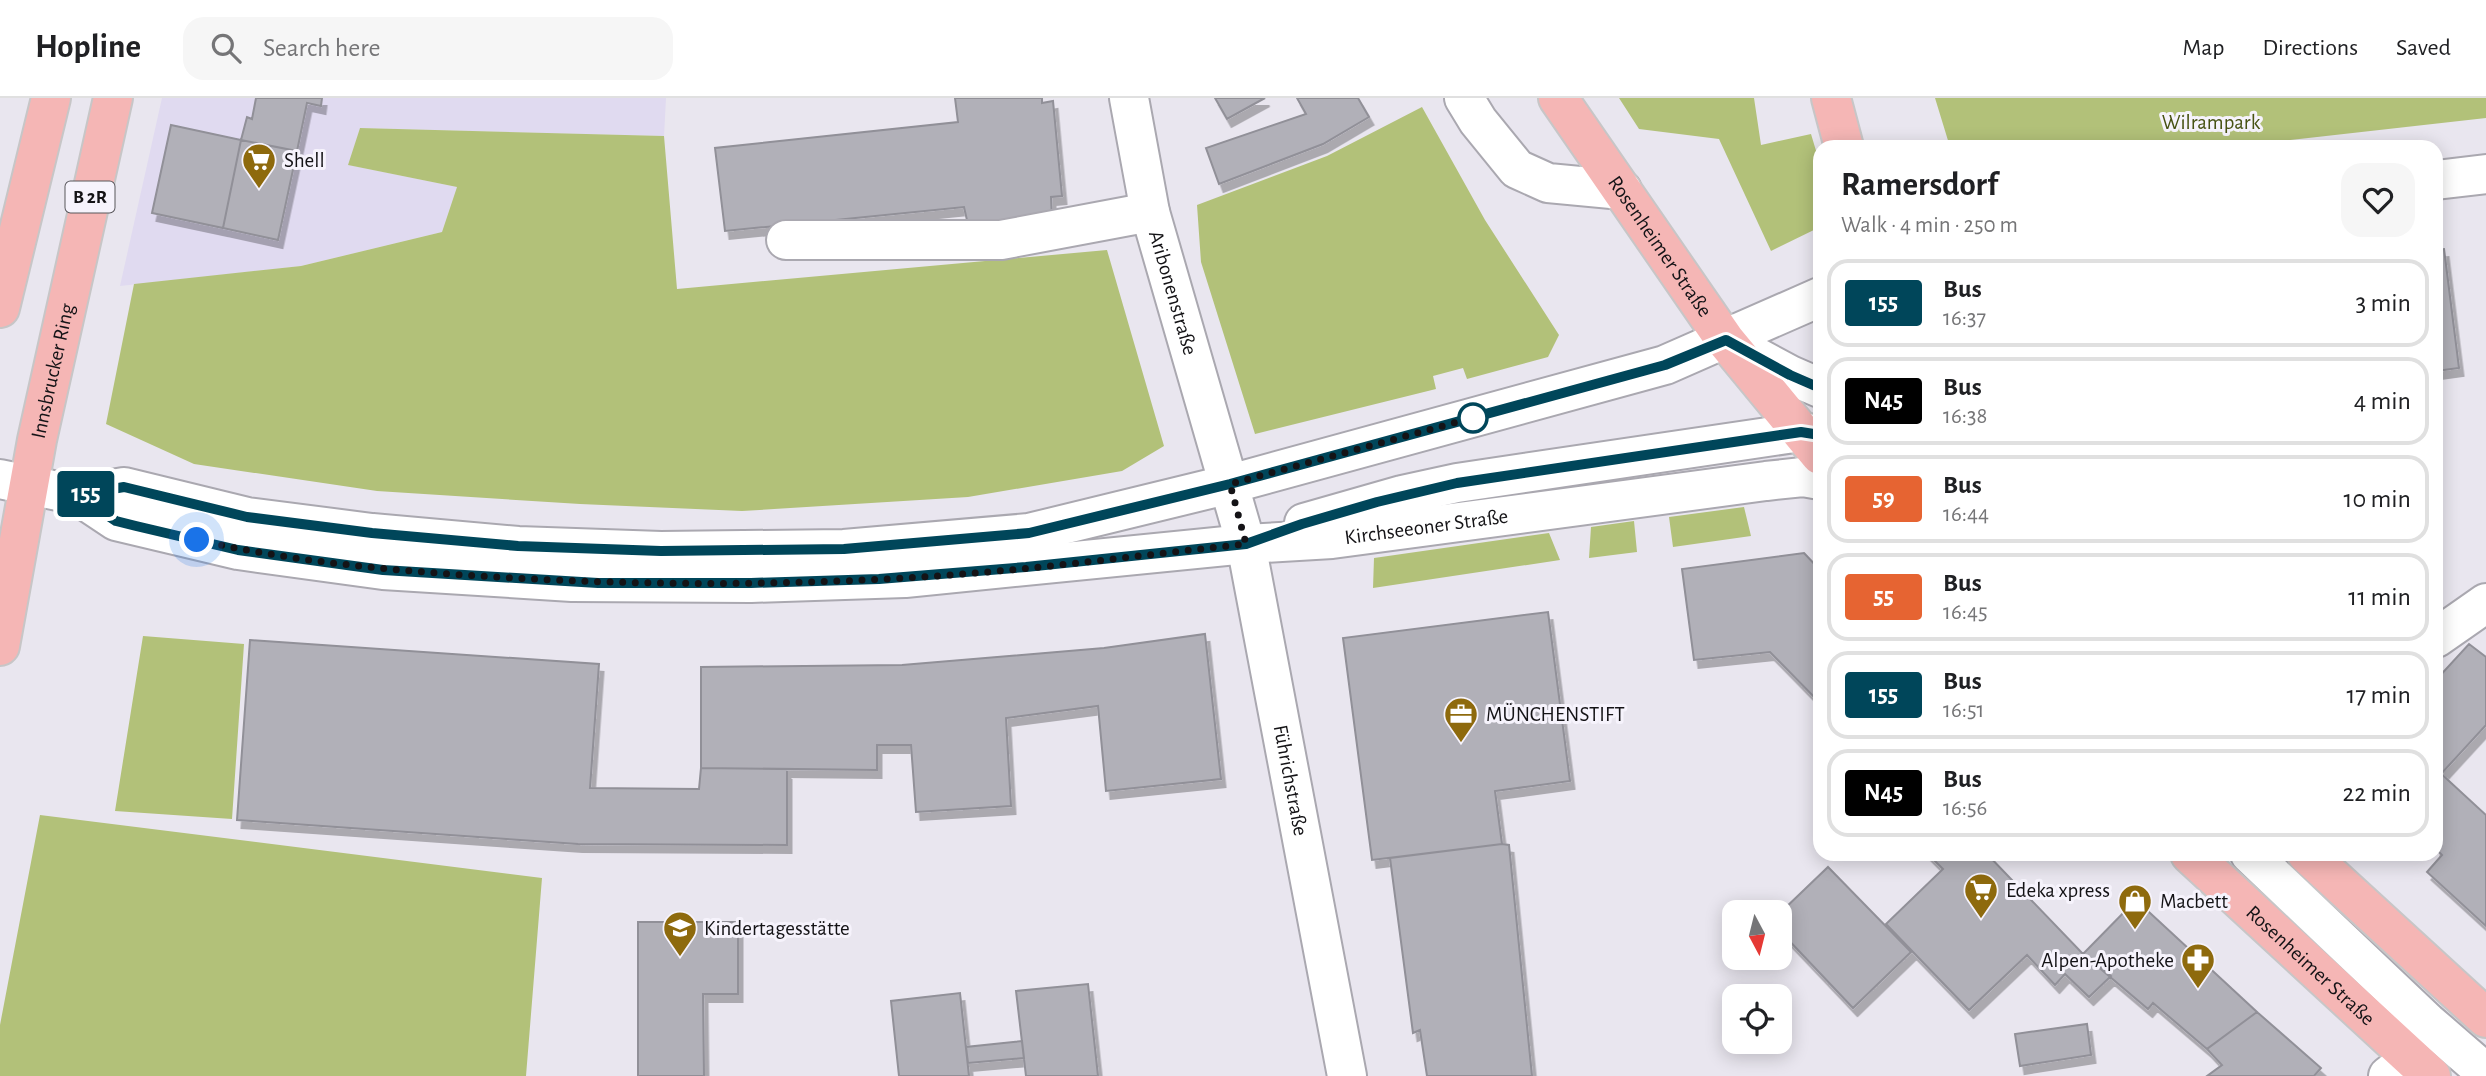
<!DOCTYPE html>
<meta charset="utf-8">
<style>
:root{--surface:#fff;--page:#f6f6f6;--text:#202124;--muted:#757577;--line:#e0e0e0}
body{margin:0;font-family:"Alegreya Sans",sans-serif;background:var(--page);color:var(--text);height:100vh;display:flex;flex-direction:column;font-size:26px;white-space:nowrap}
*{box-sizing:border-box;margin:0}
p{font-size:23px;color:var(--muted)}
.icon{flex:none;width:38px;height:38px;fill:none;stroke:currentColor;stroke-width:2;stroke-linecap:round;stroke-linejoin:round}
.map{position:relative;flex:1;overflow:hidden}
.panel{position:absolute;left:1813px;top:42px;width:630px;height:721px;display:flex;flex-direction:column;background:var(--surface);border-radius:21px;box-shadow:0 4px 18px #0003}
.panel>*{flex:none}
.badge{padding:0 14px;border-radius:5px;font-size:24px;line-height:46px}
.needle{width:46px;rotate:173deg}
.controls{position:absolute;left:1722px;top:802px;display:grid;gap:14px}
.controls a{display:grid;place-items:center;width:70px;height:70px;border-radius:14px;background:var(--surface);box-shadow:0 4px 18px #0003;font-size:35px}
.you{position:absolute;width:35px;height:35px;margin:-18px;border:5px solid #fff;border-radius:50%;background:#1a73e8;box-shadow:0 0 0 10px #1a73e833}
.map>.badge{position:absolute;translate:-50% -50%;box-shadow:0 0 0 4px #fff}
.round{display:grid;place-items:center;flex:none;width:74px;height:74px;border-radius:21px;background:var(--page)}
.head{display:flex;align-items:center;justify-content:space-between;height:119px;padding:0 28px}
h1{font-size:33px;font-weight:700;line-height:52px}
ul{padding:0;list-style:none}
li{display:flex;align-items:center;gap:21px;height:88px;margin:0 14px 10px;padding:0 14px;border:4px solid var(--line);border-radius:21px}
li div{flex:1}
li b{display:block;font-size:26px}
li em{font-style:normal}
li .badge{min-width:77px;font-weight:700;text-align:center}
header{display:flex;align-items:center;gap:42px;box-sizing:border-box;height:98px;padding:0 35px;background:var(--surface);border-bottom:2px solid var(--line)}
header strong{font-size:33px}
nav{display:flex;gap:38px;margin-inline-start:auto;font-size:24px}
.search{width:490px;height:63px;background:var(--page);display:flex;align-items:center;gap:18px;box-sizing:border-box;padding:0 24px;border-radius:21px;color:var(--muted);font-size:26px}
.map>svg:first-child{display:block}
.industrial{fill:#e0daf0}
.green{fill:#b2c179}
.building{fill:#b1b0b8;stroke:#919098;stroke-width:2;filter:url(#shadow)}
.lines{fill:none;stroke-linecap:round;stroke-linejoin:round}
.minor-casing{stroke:#aaa8b0;stroke-width:42}
.major-casing{stroke:#c7c6c7;stroke-width:42}
.minor{stroke:#fff;stroke-width:38}
.major{stroke:#f5b6b5;stroke-width:38}
.line-casing{stroke:#fff;stroke-width:16}
.line{stroke:#00465a;stroke-width:10}
.walk{stroke:#141316;stroke-width:7;stroke-dasharray:0 12.6}
.stop-dot{fill:#fff;stroke:#00465a;stroke-width:3.5}
.labels{text-anchor:middle;dominant-baseline:central;stroke-width:6;stroke-linejoin:round;paint-order:stroke}
.shield{fill:#f6f3fc;stroke:#58565b;stroke-width:2}
.shield-label{font-size:19px;font-weight:bold;fill:#141316}
.park-label{font-size:21px;fill:#475213;stroke:#f6f3fc}
.poi-label{font-size:21px;fill:#141316;stroke:#f6f3fc;text-anchor:start}
.street-label{font-size:21px;fill:#141316;stroke:#f6f3fc}
</style>
<header>
<strong>Hopline</strong>
<div class="search"><svg class="icon" aria-label="search" viewBox="0 0 24 24"><circle cx="10" cy="10" r="6"/><path d="M15 15l6 6"/></svg>Search here</div>
<nav><a>Map</a><a>Directions</a><a>Saved</a></nav>
</header>
<div class="map">
<svg width="2486" height="978" viewBox="0 0 2486 978">
<defs>
<filter id="shadow"><feDropShadow dx="4.5" dy="8" stdDeviation="0" flood-color="#0004"/></filter>
</defs>
<rect width="100%" height="100%" fill="#e9e6ef"/>
<path class="industrial" d="M162,0H666L664,38L360,30L349,67L457,89L442,134L301,168L120,188Z"/>
<path class="green" d="M1619,0H1754L1761,47L1811,36L1820,66V129L1771,153L1719,41L1639,31Z
M1935,0H2486V20L2229,49H1950Z
M1422,9L1485,122L1559,237L1548,259L1467,281L1463,270L1433,278L1436,291L1255,336L1201,164L1197,107L1327,58Z
M360,30L664,38L677,191L1107,152L1164,348L1122,373L968,399L742,413L580,406L377,393L194,366L106,326L134,186L301,168L442,134L457,89L348,67Z
M1744,409L1751,438L1673,449L1669,419Z
M1634,423L1637,454L1589,460L1591,429Z
M1549,435L1560,462L1373,490L1374,460Z
M143,538L244,546L232,721L115,713Z
M40,717L542,780L526,978H0V927Z"/>
<path class="building" d="M256,0H322L321,8L307,5L297,53L241,42L247,19L252,21Z
M955,0H1042V5L1053,3L1062,98L1051,99L1052,122L969,131L964,109L725,133L715,50L958,24Z
M1215,0H1265L1227,21Z
M1297,0H1358L1369,19L1323,46L1219,86L1206,50L1306,16Z
M171,27L241,42L223,130L152,115Z
M241,42L297,53L278,142L223,130Z
M2444,151L2459,270L2436,273V152Z
M1804,455L1820,472V605L1770,554L1694,562L1682,471Z
M1548,514L1570,683L1495,693L1502,746L1372,762L1343,540Z
M1205,536L1221,681L1106,693L1098,608L1006,620L1011,708L916,714L911,647H877V672L701,670V569L902,567L1104,550Z
M250,542L599,566L590,690L699,691L701,670L787,671V747L578,746L237,722Z
M2469,546L2486,559V627L2441,676L2436,671V582Z
M2436,671L2486,717V828L2427,774L2442,757L2436,751Z
M1502,746L1509,747L1532,978H1427L1420,932L1413,935L1390,760Z
M1928,756H1987L2083,856L2111,878L2089,899L2065,876L2055,887L2027,857L1969,912L1886,826L1943,771Z
M1828,769L1911,854L1853,910L1780,833V815Z
M2136,802L2189,851L2257,914L2207,951L2153,905L2148,911L2083,856Z
M638,824H738V896H703L704,978H638Z
M1088,886L1098,978H1026L1016,893Z
M960,895L969,978H899L891,903Z
M2257,914L2321,970L2314,978H2207L2222,967L2207,951Z
M2087,926L2091,957L2020,968L2015,936Z
M1022,943L1024,960L968,965L966,949Z"/>
<g class="lines">
<g class="minor-casing">
<g id="minor">
<path id="s1" d="M1129,0L1150,114L1246,446L1347,978"/>
<path d="M1464,0L1478,23L1517,71L1548,85L1622,92"/>
<path d="M2436,82L2486,76"/>
<path d="M786,142H1001L1150,114"/>
<path d="M1725,242L1790,277L1820,290"/>
<path d="M0,381L77,397L124,389L247,419L372,435L518,448L661,453L844,451L1029,435L1230,386L1665,267L1820,199"/>
<path id="s2" d="M77,397L116,423L238,452L383,472L572,484L751,485L905,480L1246,446L1332,441L1766,383L1803,379L1820,382"/>
<path d="M1304,425L1402,397L1457,385L1801,334L1820,337"/>
<path d="M2436,540L2486,505"/>
<path d="M2250,756L2427,924L2486,975"/>
<path d="M2388,978L2411,960"/>
</g>
</g>
<g class="major-casing">
<g id="major">
<path id="s3" d="M1558,0L1725,242L1820,357"/>
<path d="M1831,0L1844,49"/>
<path d="M0,210L51,0"/>
<path id="s4" d="M0,548L37,342L113,0"/>
<path id="s5" d="M2190,756L2431,978"/>
<path d="M2307,756L2486,920"/>
</g>
</g>
<use href="#minor" class="minor"/>
<use href="#major" class="major"/>
</g>
<g class="lines">
<g class="line-casing">
<path id="line" d="M1820,290L1790,277L1726,242L1665,267L1230,386L1029,435L844,451L661,453L518,448L372,435L247,419L124,389L77,397L116,423L136,428L238,452L383,472L598,485H751L879,481L1026,469L1246,446L1302,426L1377,404L1457,385L1801,334L1820,337"/>
</g>
<use href="#line" class="line"/>
<path class="walk" d="M197,442C290,463 385,472 480,478C621,487 762,488 904,480C1018,474 1132,458 1246,446L1230,386L1483,317L1473,320"/>
</g>
<defs>
<g id="supermarket-pin" transform="scale(1.75)"><path d="M0 17L-7.5 6A9.5 9.5 0 1 1 7.5 6Z" fill="#8e6a0d" stroke="#f6f3fc"/><path d="M-6-5.5h2.5l.6 2H6L4.5 2H-2.5L-4.4-4H-6ZM-1.5 3.2a1.3 1.3 0 1 0 .1 0ZM3 3.2a1.3 1.3 0 1 0 .1 0Z" fill="#fff"/></g>
<g id="office-pin" transform="scale(1.75)"><path d="M0 17L-7.5 6A9.5 9.5 0 1 1 7.5 6Z" fill="#8e6a0d" stroke="#f6f3fc"/><path d="M-6-3h4V-5.5h4V-3h4V5H-6ZM-1-4.5V-3h2v-1.5ZM-6 0V1H6V0Z" fill="#fff"/></g>
<g id="shop-pin" transform="scale(1.75)"><path d="M0 17L-7.5 6A9.5 9.5 0 1 1 7.5 6Z" fill="#8e6a0d" stroke="#f6f3fc"/><path d="M-5-2.5h2.3a2.7 3.5 0 0 1 5.4 0H5L5.5 6h-11ZM-1.5-2.5h3a1.5 2.3 0 0 0-3 0Z" fill="#fff"/></g>
<g id="school-pin" transform="scale(1.75)"><path d="M0 17L-7.5 6A9.5 9.5 0 1 1 7.5 6Z" fill="#8e6a0d" stroke="#f6f3fc"/><path d="M0-5L7-2L0 1L-7-2ZM-4 1L0 2.5L4 1V4Q0 6-4 4Z" fill="#fff"/></g>
<g id="pharmacy-pin" transform="scale(1.75)"><path d="M0 17L-7.5 6A9.5 9.5 0 1 1 7.5 6Z" fill="#8e6a0d" stroke="#f6f3fc"/><path d="M-2-6h4v4h4v4h-4v4h-4v-4h-4v-4h4Z" fill="#fff"/></g>
</defs>
<g fill-rule="evenodd">
<use href="#supermarket-pin" x="259" y="62"/>
<use href="#office-pin" x="1461" y="616"/>
<use href="#supermarket-pin" x="1981" y="792"/>
<use href="#shop-pin" x="2135" y="803"/>
<use href="#school-pin" x="680" y="830"/>
<use href="#pharmacy-pin" x="2198" y="862"/>
</g>
<circle class="stop-dot" cx="1473" cy="320" r="14"/>
<g class="labels">
<rect class="shield" x="65.5" y="83.5" width="49" height="31" rx="5"/>
<g class="shield-label">
<text x="90" y="99">B 2R</text>
</g>
<g class="park-label">
<text x="2211" y="24">Wilrampark</text>
</g>
<g class="poi-label">
<text x="284" y="62">Shell</text>
<text x="1486" y="616">MÜNCHENSTIFT</text>
<text x="2006" y="792">Edeka xpress</text>
<text x="2160" y="803">Macbett</text>
<text x="704" y="830">Kindertagesstätte</text>
<text x="2174" y="862" text-anchor="end">Alpen-Apotheke</text>
</g>
<g class="street-label">
<text stroke="none"><textPath href="#s3" startOffset="180">Rosenheimer Straße</textPath></text>
<text stroke="none"><textPath href="#s1" startOffset="200">Aribonenstraße</textPath></text>
<text stroke="none"><textPath href="#s4" startOffset="280">Innsbrucker Ring</textPath></text>
<text stroke="none"><textPath href="#s2" startOffset="1365">Kirchseeoner Straße</textPath></text>
<text stroke="none"><textPath href="#s1" startOffset="702">Führichstraße</textPath></text>
<text stroke="none"><textPath href="#s5" startOffset="164">Rosenheimer Straße</textPath></text>
</g>
</g>
</svg>
<div class="controls">
<a><svg class="needle" viewBox="-14 -14 28 28"><path d="M0-13l5 13h-10z" fill="#e53935"/><path d="M0 13l5-13h-10z" fill="#757577"/></svg></a>
<a><svg class="icon" aria-label="locate" viewBox="0 0 24 24"><circle cx="12" cy="12" r="6"/><path d="M12 2v4M12 18v4M2 12h4M18 12h4"/></svg></a>
</div>
<div class="you" style="left:197px;top:442px"></div>
<b class="badge" style="left:86px;top:396px;background:#00465a;color:#fff">155</b>
<section class="panel">
<div class="head"><div><h1>Ramersdorf</h1><p>Walk · 4 min · 250 m</p></div><a class="round"><svg class="icon" aria-label="heart" viewBox="0 0 24 24"><path d="M12 20l-8-8c-3-5 5-10 8-4 3-6 11-1 8 4z"/></svg></a></div>
<ul>
<li><span class="badge" style="background:#00465a;color:#fff">155</span><div><b>Bus</b><p>16:37</p></div><em>3 min</em></li>
<li><span class="badge" style="background:#000;color:#fff">N45</span><div><b>Bus</b><p>16:38</p></div><em>4 min</em></li>
<li><span class="badge" style="background:#e66432;color:#fff">59</span><div><b>Bus</b><p>16:44</p></div><em>10 min</em></li>
<li><span class="badge" style="background:#e66432;color:#fff">55</span><div><b>Bus</b><p>16:45</p></div><em>11 min</em></li>
<li><span class="badge" style="background:#00465a;color:#fff">155</span><div><b>Bus</b><p>16:51</p></div><em>17 min</em></li>
<li><span class="badge" style="background:#000;color:#fff">N45</span><div><b>Bus</b><p>16:56</p></div><em>22 min</em></li>
</ul>
</section>
</div>
